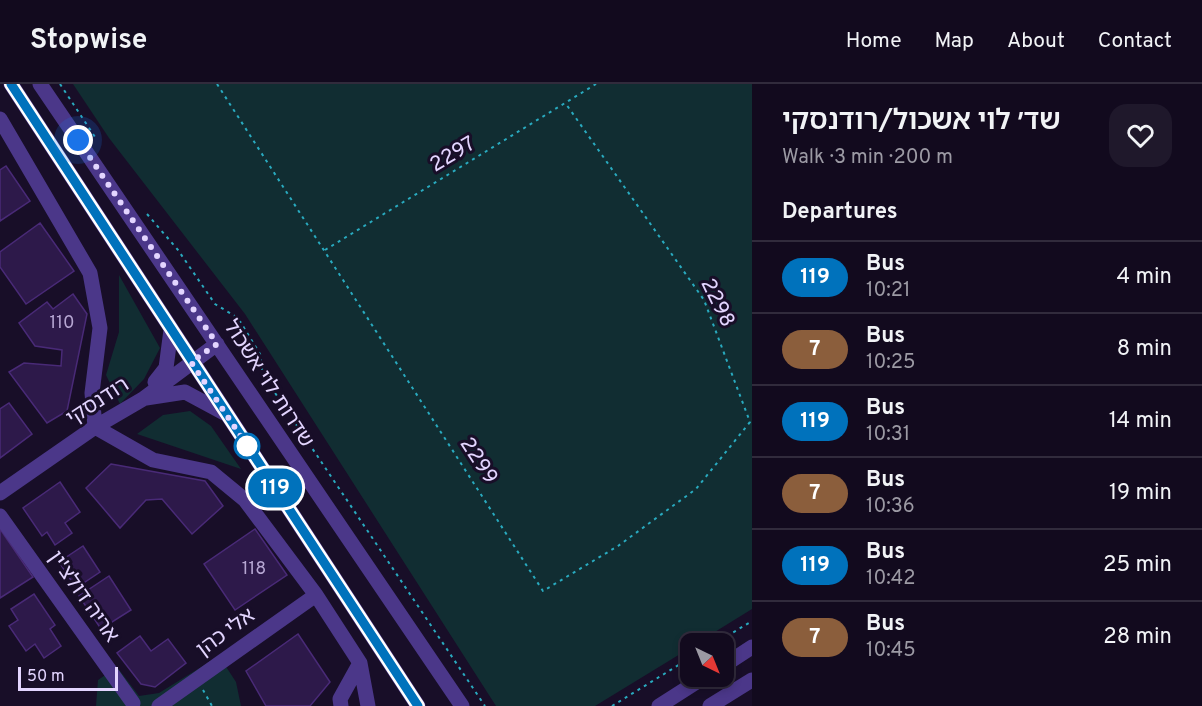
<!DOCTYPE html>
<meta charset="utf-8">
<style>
:root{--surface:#120a1e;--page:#1f182b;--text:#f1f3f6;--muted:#9c9aa4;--line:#312b3c}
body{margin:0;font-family:Overpass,"Noto Sans Hebrew",sans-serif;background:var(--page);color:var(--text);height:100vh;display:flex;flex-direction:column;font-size:22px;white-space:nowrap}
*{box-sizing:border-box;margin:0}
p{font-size:20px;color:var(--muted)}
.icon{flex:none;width:33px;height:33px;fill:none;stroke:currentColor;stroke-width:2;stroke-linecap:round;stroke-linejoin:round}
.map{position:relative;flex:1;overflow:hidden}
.sheet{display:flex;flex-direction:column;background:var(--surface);width:450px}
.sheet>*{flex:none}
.badge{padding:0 12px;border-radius:20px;font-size:21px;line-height:39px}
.needle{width:39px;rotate:137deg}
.controls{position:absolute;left:680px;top:549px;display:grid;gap:12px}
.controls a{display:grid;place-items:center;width:54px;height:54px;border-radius:12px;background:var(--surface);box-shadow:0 3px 9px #0003,0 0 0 2px var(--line);font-size:30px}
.scale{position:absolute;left:18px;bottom:15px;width:100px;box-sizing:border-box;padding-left:6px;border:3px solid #e3d5ff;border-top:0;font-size:16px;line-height:21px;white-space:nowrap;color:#e3d5ff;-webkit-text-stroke:4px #180e28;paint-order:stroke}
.you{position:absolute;width:30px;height:30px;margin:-15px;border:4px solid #fff;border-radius:50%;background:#1a73e8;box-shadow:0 0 0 9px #1a73e833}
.map>.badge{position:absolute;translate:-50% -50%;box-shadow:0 0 0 3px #fff}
h2{padding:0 30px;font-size:22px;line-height:54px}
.round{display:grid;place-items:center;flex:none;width:63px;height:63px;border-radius:18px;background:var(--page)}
.overview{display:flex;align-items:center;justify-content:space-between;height:102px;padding:0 30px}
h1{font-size:28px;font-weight:600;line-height:45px}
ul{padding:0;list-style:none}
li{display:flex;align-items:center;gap:18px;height:72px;padding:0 30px;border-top:2px solid var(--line)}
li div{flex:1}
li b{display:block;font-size:22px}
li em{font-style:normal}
li .badge{min-width:66px;font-weight:700;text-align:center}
header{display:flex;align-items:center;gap:36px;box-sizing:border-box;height:84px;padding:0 30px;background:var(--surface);border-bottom:2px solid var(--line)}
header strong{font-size:28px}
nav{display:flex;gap:33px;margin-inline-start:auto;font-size:21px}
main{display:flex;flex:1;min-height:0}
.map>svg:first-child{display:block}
.green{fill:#112d32}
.building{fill:#2d194a;stroke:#492a77;stroke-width:1.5}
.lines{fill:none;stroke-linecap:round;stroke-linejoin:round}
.path{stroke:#29aabf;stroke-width:2;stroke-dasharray:3 4.5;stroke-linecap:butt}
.minor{stroke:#4b3789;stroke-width:15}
.line-casing{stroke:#fff;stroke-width:14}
.line{stroke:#0072bc;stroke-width:9}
.walk{stroke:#e3d5ff;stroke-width:6;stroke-dasharray:0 10.8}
.stop-dot{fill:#fff;stroke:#0072bc;stroke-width:3}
.labels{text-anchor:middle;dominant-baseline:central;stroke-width:6;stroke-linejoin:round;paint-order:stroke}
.number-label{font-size:18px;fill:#b6a6d2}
.street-label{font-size:21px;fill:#e3d5ff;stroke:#180e28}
</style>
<header>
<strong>Stopwise</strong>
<nav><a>Home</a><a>Map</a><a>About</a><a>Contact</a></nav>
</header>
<main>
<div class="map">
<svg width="752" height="622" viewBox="0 0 752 622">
<rect width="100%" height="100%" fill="#180e28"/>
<path class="green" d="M73,0H752V525L697,559L690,560V564L595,622H496L245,230L109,54Z
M119,191L160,264L144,295L120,320L106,291L119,248Z
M190,327L211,342L241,385L137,350L163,331Z
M219,572L236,598L241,622H96L98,596L117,583L139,612L159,609Z"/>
<path class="building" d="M6,82L30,117L0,137V86Z
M40,139L74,187L26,220L0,183V168Z
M73,210L87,230L67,327L47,339L9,288L24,279L61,282L62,266L35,262L19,239L47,218L53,225Z
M9,319L32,350L0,374V325Z
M111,380L205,397L223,422L192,450L162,415L146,416L120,444L86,404Z
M60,398L80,428L65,439L72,449L55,461L47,448L42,452L23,424Z
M0,445L33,493L0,514Z
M255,445L287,491L235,526L204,480Z
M83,462L100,488L76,504L59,478Z
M109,492L131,526L101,545L79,512Z
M34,510L55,541L50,545L61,562L44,574L35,560L26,567L9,542L18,536L11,525Z
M298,550L330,598L310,622H266L246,587Z
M140,552L151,567L168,555L186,579L155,603L141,600L117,569Z"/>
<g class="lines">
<path class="path" d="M60,0L95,53
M217,0L543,507L618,462L696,405L750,338L704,216L566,20
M147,130L178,166L215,220L238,234L260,270L263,291L485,622
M325,166L596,0
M714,560L752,537
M203,606L212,622
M612,622L690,574"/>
<path class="minor" d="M11,0L418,622
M40,0C181,207 320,415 462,622
M0,35L90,189L100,244L92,309L95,343L153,376L211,388L245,416L316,511L360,579L368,622
M155,298L166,284L171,246
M146,314L185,308L224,329
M0,409L95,343L143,315L217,260
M0,432L133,619
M723,582L752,563
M159,622L316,511
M341,622L340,615L360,579
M659,622L706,592
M710,622L752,596"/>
</g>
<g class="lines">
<g class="line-casing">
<path id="line" d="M11,0L418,622"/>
</g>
<use href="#line" class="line"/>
<path class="walk" d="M78,56L217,260L191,278L252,369L247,362"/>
</g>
<circle class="stop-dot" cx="247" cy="362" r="12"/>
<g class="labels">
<g class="number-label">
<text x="62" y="239">110</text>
<text x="254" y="485">118</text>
</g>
<g class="street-label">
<text transform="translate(453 71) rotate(-31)">2297</text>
<text transform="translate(717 219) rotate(64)">2298</text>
<text transform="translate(268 300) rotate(57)">שדרות לוי אשכול</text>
<text transform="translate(98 318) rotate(-33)">רודנסקי</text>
<text transform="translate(478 377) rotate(57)">2299</text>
<text transform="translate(83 513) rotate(55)">אריה דולצ'ין</text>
<text transform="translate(226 549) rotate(-36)">אלי כהן</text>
</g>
</g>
</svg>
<div class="controls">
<a><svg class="needle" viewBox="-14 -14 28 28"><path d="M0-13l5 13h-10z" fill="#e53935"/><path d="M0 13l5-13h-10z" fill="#9c9aa4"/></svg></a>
</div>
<div class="scale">50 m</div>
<div class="you" style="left:78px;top:56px"></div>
<b class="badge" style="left:275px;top:404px;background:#0072bc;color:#fff">119</b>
</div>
<section class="sheet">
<div class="overview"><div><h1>שד׳ לוי אשכול/רודנסקי</h1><p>Walk · 3 min · 200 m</p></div><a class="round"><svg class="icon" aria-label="heart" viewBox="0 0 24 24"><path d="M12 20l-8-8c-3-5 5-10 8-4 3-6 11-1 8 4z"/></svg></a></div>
<h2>Departures</h2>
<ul>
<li><span class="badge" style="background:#0072bc;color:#fff">119</span><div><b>Bus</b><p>10:21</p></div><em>4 min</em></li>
<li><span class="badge" style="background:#8b5e3c;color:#fff">7</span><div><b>Bus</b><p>10:25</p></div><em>8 min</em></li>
<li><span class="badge" style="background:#0072bc;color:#fff">119</span><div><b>Bus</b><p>10:31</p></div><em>14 min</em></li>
<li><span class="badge" style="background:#8b5e3c;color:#fff">7</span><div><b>Bus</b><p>10:36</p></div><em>19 min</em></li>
<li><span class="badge" style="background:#0072bc;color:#fff">119</span><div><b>Bus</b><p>10:42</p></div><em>25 min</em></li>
<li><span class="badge" style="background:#8b5e3c;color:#fff">7</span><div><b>Bus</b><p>10:45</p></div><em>28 min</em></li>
</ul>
</section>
</main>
